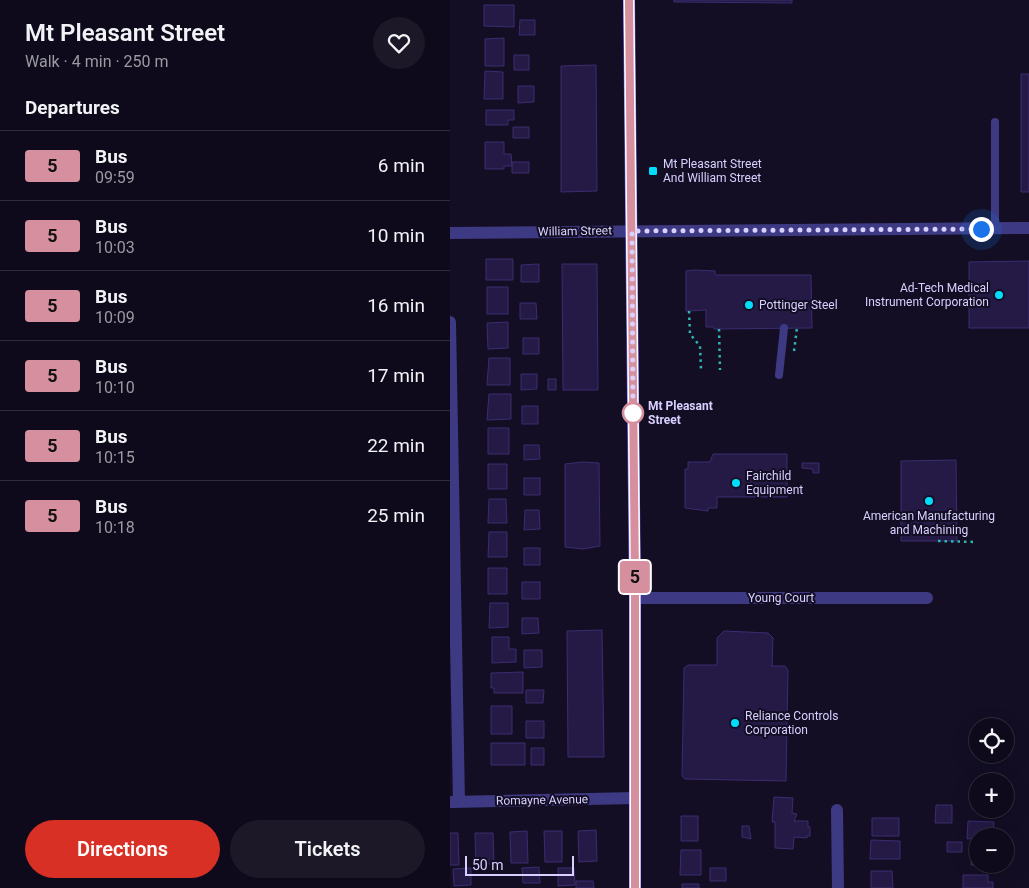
<!DOCTYPE html>
<meta charset="utf-8">
<style>
:root{--surface:#0e0a1b;--page:#1c1828;--text:#f1f3f6;--muted:#9b9aa3;--line:#2e2b3a;--accent:#d93025}
body{margin:0;font-family:Roboto,sans-serif;background:var(--page);color:var(--text);height:100vh;display:flex;flex-direction:column;font-size:19px;white-space:nowrap}
*{box-sizing:border-box;margin:0}
p{font-size:16px;color:var(--muted)}
.icon{flex:none;width:28px;height:28px;fill:none;stroke:currentColor;stroke-width:2;stroke-linecap:round;stroke-linejoin:round}
.map{position:relative;flex:1;overflow:hidden}
.side{display:flex;flex-direction:column;background:var(--surface);width:450px}
.side>*{flex:none}
.badge{padding:0 10px;border-radius:4px;font-size:18px;line-height:32px}
.controls{position:absolute;left:519px;top:718px;display:grid;gap:10px}
.controls a{display:grid;place-items:center;width:45px;height:45px;border-radius:50%;background:var(--surface);box-shadow:0 5px 20px #0002,0 0 0 1px var(--line);font-size:25px}
.scale{position:absolute;left:15px;bottom:12px;width:109px;box-sizing:border-box;padding-left:5px;border:2px solid #d8d1ff;border-top:0;font-size:14px;line-height:18px;white-space:nowrap;color:#d8d1ff;-webkit-text-stroke:4px #130e24;paint-order:stroke}
.you{position:absolute;width:25px;height:25px;margin:-12px;border:4px solid #fff;border-radius:50%;background:#1a73e8;box-shadow:0 0 0 8px #1a73e833}
.map>.badge{position:absolute;translate:-50% -50%;box-shadow:0 0 0 2px #fff}
h2{padding:0 25px;font-size:19px;line-height:45px}
.round{display:grid;place-items:center;flex:none;width:52px;height:52px;border-radius:26px;background:var(--page)}
.overview{display:flex;align-items:center;justify-content:space-between;height:85px;padding:0 25px}
h1{font-size:24px;font-weight:600;line-height:38px}
.button{display:flex;gap:10px;margin-top:auto;padding:10px 25px}
.button a{flex:1;height:58px;border-radius:30px;background:var(--accent);color:#fff;font-size:20px;font-weight:600;line-height:58px;text-align:center}
.button a+a{background:var(--page);color:var(--text)}
ul{padding:0;list-style:none}
li{display:flex;align-items:center;gap:15px;height:70px;padding:0 25px;border-top:1px solid var(--line)}
li div{flex:1}
li b{display:block;font-size:19px}
li em{font-style:normal}
li .badge{min-width:55px;font-weight:700;text-align:center}
main{display:flex;flex:1;min-height:0}
.map>svg:first-child{display:block}
.building{fill:#241a45;stroke:#3c2c71}
.lines{fill:none;stroke-linecap:round;stroke-linejoin:round}
.path{stroke:#2fb6b1;stroke-width:2.5;stroke-dasharray:2.5 4;stroke-linecap:butt}
.lane{stroke:#3e3983;stroke-width:8}
.street{stroke:#3e3983;stroke-width:12}
.secondary{stroke:#7069ff;stroke-width:12}
.line-casing{stroke:#fff;stroke-width:11}
.line{stroke:#d58f9e;stroke-width:8}
.walk{stroke:#d8d1ff;stroke-width:5;stroke-dasharray:0 9}
.poi-dot{fill:#00ddfc;stroke:#130e24;stroke-width:2}
.stop-dot{fill:#fff;stroke:#d58f9e;stroke-width:2.5}
.labels{text-anchor:middle;dominant-baseline:central;stroke-width:4;stroke-linejoin:round;paint-order:stroke}
.poi-label{font-size:12px;fill:#d8d1ff;stroke:#130e24;text-anchor:start}
.street-label{font-size:12px;fill:#d8d1ff;stroke:#130e24}
.stop-label{font-size:12px;font-weight:bold;fill:#d8d1ff;stroke:#130e24;text-anchor:start}
</style>
<main>
<section class="side">
<div class="overview"><div><h1>Mt Pleasant Street</h1><p>Walk · 4 min · 250 m</p></div><a class="round"><svg class="icon" aria-label="heart" viewBox="0 0 24 24"><path d="M12 20l-8-8c-3-5 5-10 8-4 3-6 11-1 8 4z"/></svg></a></div>
<h2>Departures</h2>
<ul>
<li><span class="badge" style="background:#d58f9e;color:#111">5</span><div><b>Bus</b><p>09:59</p></div><em>6 min</em></li>
<li><span class="badge" style="background:#d58f9e;color:#111">5</span><div><b>Bus</b><p>10:03</p></div><em>10 min</em></li>
<li><span class="badge" style="background:#d58f9e;color:#111">5</span><div><b>Bus</b><p>10:09</p></div><em>16 min</em></li>
<li><span class="badge" style="background:#d58f9e;color:#111">5</span><div><b>Bus</b><p>10:10</p></div><em>17 min</em></li>
<li><span class="badge" style="background:#d58f9e;color:#111">5</span><div><b>Bus</b><p>10:15</p></div><em>22 min</em></li>
<li><span class="badge" style="background:#d58f9e;color:#111">5</span><div><b>Bus</b><p>10:18</p></div><em>25 min</em></li>
</ul>
<div class="button"><a>Directions</a><a>Tickets</a></div>
</section>
<div class="map">
<svg width="579" height="888" viewBox="0 0 579 888">
<rect width="100%" height="100%" fill="#130e24"/>
<path class="building" d="M224,0H342V3L224,2Z
M34,5H64V27L34,26Z
M70,20H85V35H69Z
M54,38V66H35V39Z
M64,55H79V70H64Z
M146,65L147,191L111,192V66Z
M35,71L53,72V99H34Z
M571,74H579V192H571Z
M68,86H84V102L68,103Z
M36,110H64V120H58V125H36Z
M63,127H79V138H63Z
M35,142H54V154H61L62,166H54V169H35Z
M62,162H79V173H62Z
M36,259H63V280H36Z
M579,261V328H519V262Z
M89,264V282H71V265Z
M112,264H147L148,390H113Z
M245,270L265,271V275H361L362,328L264,329V327H256V310L236,311V271Z
M37,287H58V314H37Z
M70,303H86L87,319H70Z
M58,322V348L38,349L37,323Z
M73,338H89V354H73Z
M39,358H60V385H37Z
M71,374H87V389L71,390Z
M98,379H106V390H98Z
M39,394H61V419L37,420Z
M72,406H88V424H72Z
M38,428H59V454H38Z
M74,445H89L90,459L74,460Z
M263,454H337V497H267V508H258V511L235,508V469H238V462H260Z
M506,460L507,541H451V461Z
M132,462L149,463L150,546L133,549L115,547V464Z
M352,463H369V473H363V469L352,468Z
M38,464H57V489H38Z
M74,478H90V495H74Z
M39,499H56L57,523H38Z
M75,510H89L90,529L74,530Z
M39,532H57V557H38Z
M74,548H90V565H74Z
M38,568H57V594H38Z
M72,582H90V599H72Z
M40,603H58V627L39,628Z
M72,618H88L89,633L72,634Z
M152,630L154,757H118L117,631Z
M274,631L318,633L323,638L322,666H335L338,670L336,781L235,779L232,776L234,668L238,665H267V638Z
M42,637H59V649H66V662L42,663Z
M74,650H92V667L74,668Z
M73,672V693H44V688H41V673Z
M76,690H94L93,703H76Z
M41,706H62V734H41Z
M76,721H94V738H76Z
M41,743H75V765H41Z
M81,748H94V765H81Z
M324,797L343,798L342,813L347,814L344,821H358V827H360V836H357V838L344,837L343,849L325,848V822H322Z
M486,805H502V823H485Z
M231,816H248V841H231Z
M422,818H449V836H422Z
M518,821L544,822L543,836L517,839Z
M292,826H299L301,839L292,837Z
M146,830L147,861L129,862L128,831Z
M77,831L78,863H61L60,832Z
M94,831H112V862H95Z
M0,833H8L9,865H0Z
M25,833H43L44,864H26Z
M421,840L450,841V859H420Z
M497,842H512V852H497Z
M522,847H528V864L541,865H521Z
M231,850H251V875H230Z
M89,867L90,883H73L72,868Z
M21,868V885L4,886L3,869Z
M108,868H124L125,885L108,886Z
M260,868H276V881H260Z
M421,871H442L443,888H421Z
M513,875H538V882H543V888H513Z
M126,881H143L144,888H126Z
M232,884H249V888H232Z"/>
<g class="lines">
<path class="path" d="M239,311L240,334L250,346L251,369
M269,329L270,370
M344,351L347,328
M488,541L527,542"/>
<path class="lane" d="M545,122V229
M329,375L334,328"/>
<path class="street" d="M0,233L579,228
M0,322L9,802
M185,598H477
M2,802L184,798
M387,810L388,888"/>
<path class="secondary" d="M179,0L185,598V888"/>
</g>
<g class="lines">
<g class="line-casing">
<path id="line" d="M179,0L185,580V888"/>
</g>
<use href="#line" class="line"/>
<path class="walk" d="M183,413V418L182,231L531,229"/>
</g>
<g class="poi-dot">
<rect x="198" y="166" width="10" height="10" rx="2.5"/>
<circle cx="549" cy="295" r="5"/>
<circle cx="299" cy="305" r="5"/>
<circle cx="286" cy="483" r="5"/>
<circle cx="479" cy="501" r="5"/>
<circle cx="285" cy="723" r="5"/>
</g>
<circle class="stop-dot" cx="183" cy="413" r="10"/>
<g class="labels">
<g class="poi-label">
<text x="213" y="164">Mt Pleasant Street<tspan x="213" dy="14">And William Street</tspan></text>
<text x="539" y="288" text-anchor="end">Ad-Tech Medical<tspan x="539" dy="14">Instrument Corporation</tspan></text>
<text x="309" y="305">Pottinger Steel</text>
<text x="296" y="476">Fairchild<tspan x="296" dy="14">Equipment</tspan></text>
<text x="479" y="516" text-anchor="middle">American Manufacturing<tspan x="479" dy="14">and Machining</tspan></text>
<text x="295" y="716">Reliance Controls<tspan x="295" dy="14">Corporation</tspan></text>
</g>
<g class="street-label">
<text transform="translate(125 231) rotate(-1)">William Street</text>
<text x="331" y="598">Young Court</text>
<text transform="translate(92 800) rotate(-1)">Romayne Avenue</text>
</g>
<g class="stop-label">
<text x="198" y="406">Mt Pleasant<tspan x="198" dy="14">Street</tspan></text>
</g>
</g>
</svg>
<div class="controls">
<a><svg class="icon" aria-label="locate" viewBox="0 0 24 24"><circle cx="12" cy="12" r="6"/><path d="M12 2v4M12 18v4M2 12h4M18 12h4"/></svg></a>
<a>+</a>
<a>−</a>
</div>
<div class="scale">50 m</div>
<div class="you" style="left:531px;top:229px"></div>
<b class="badge" style="left:185px;top:577px;background:#d58f9e;color:#111">5</b>
</div>
</main>
